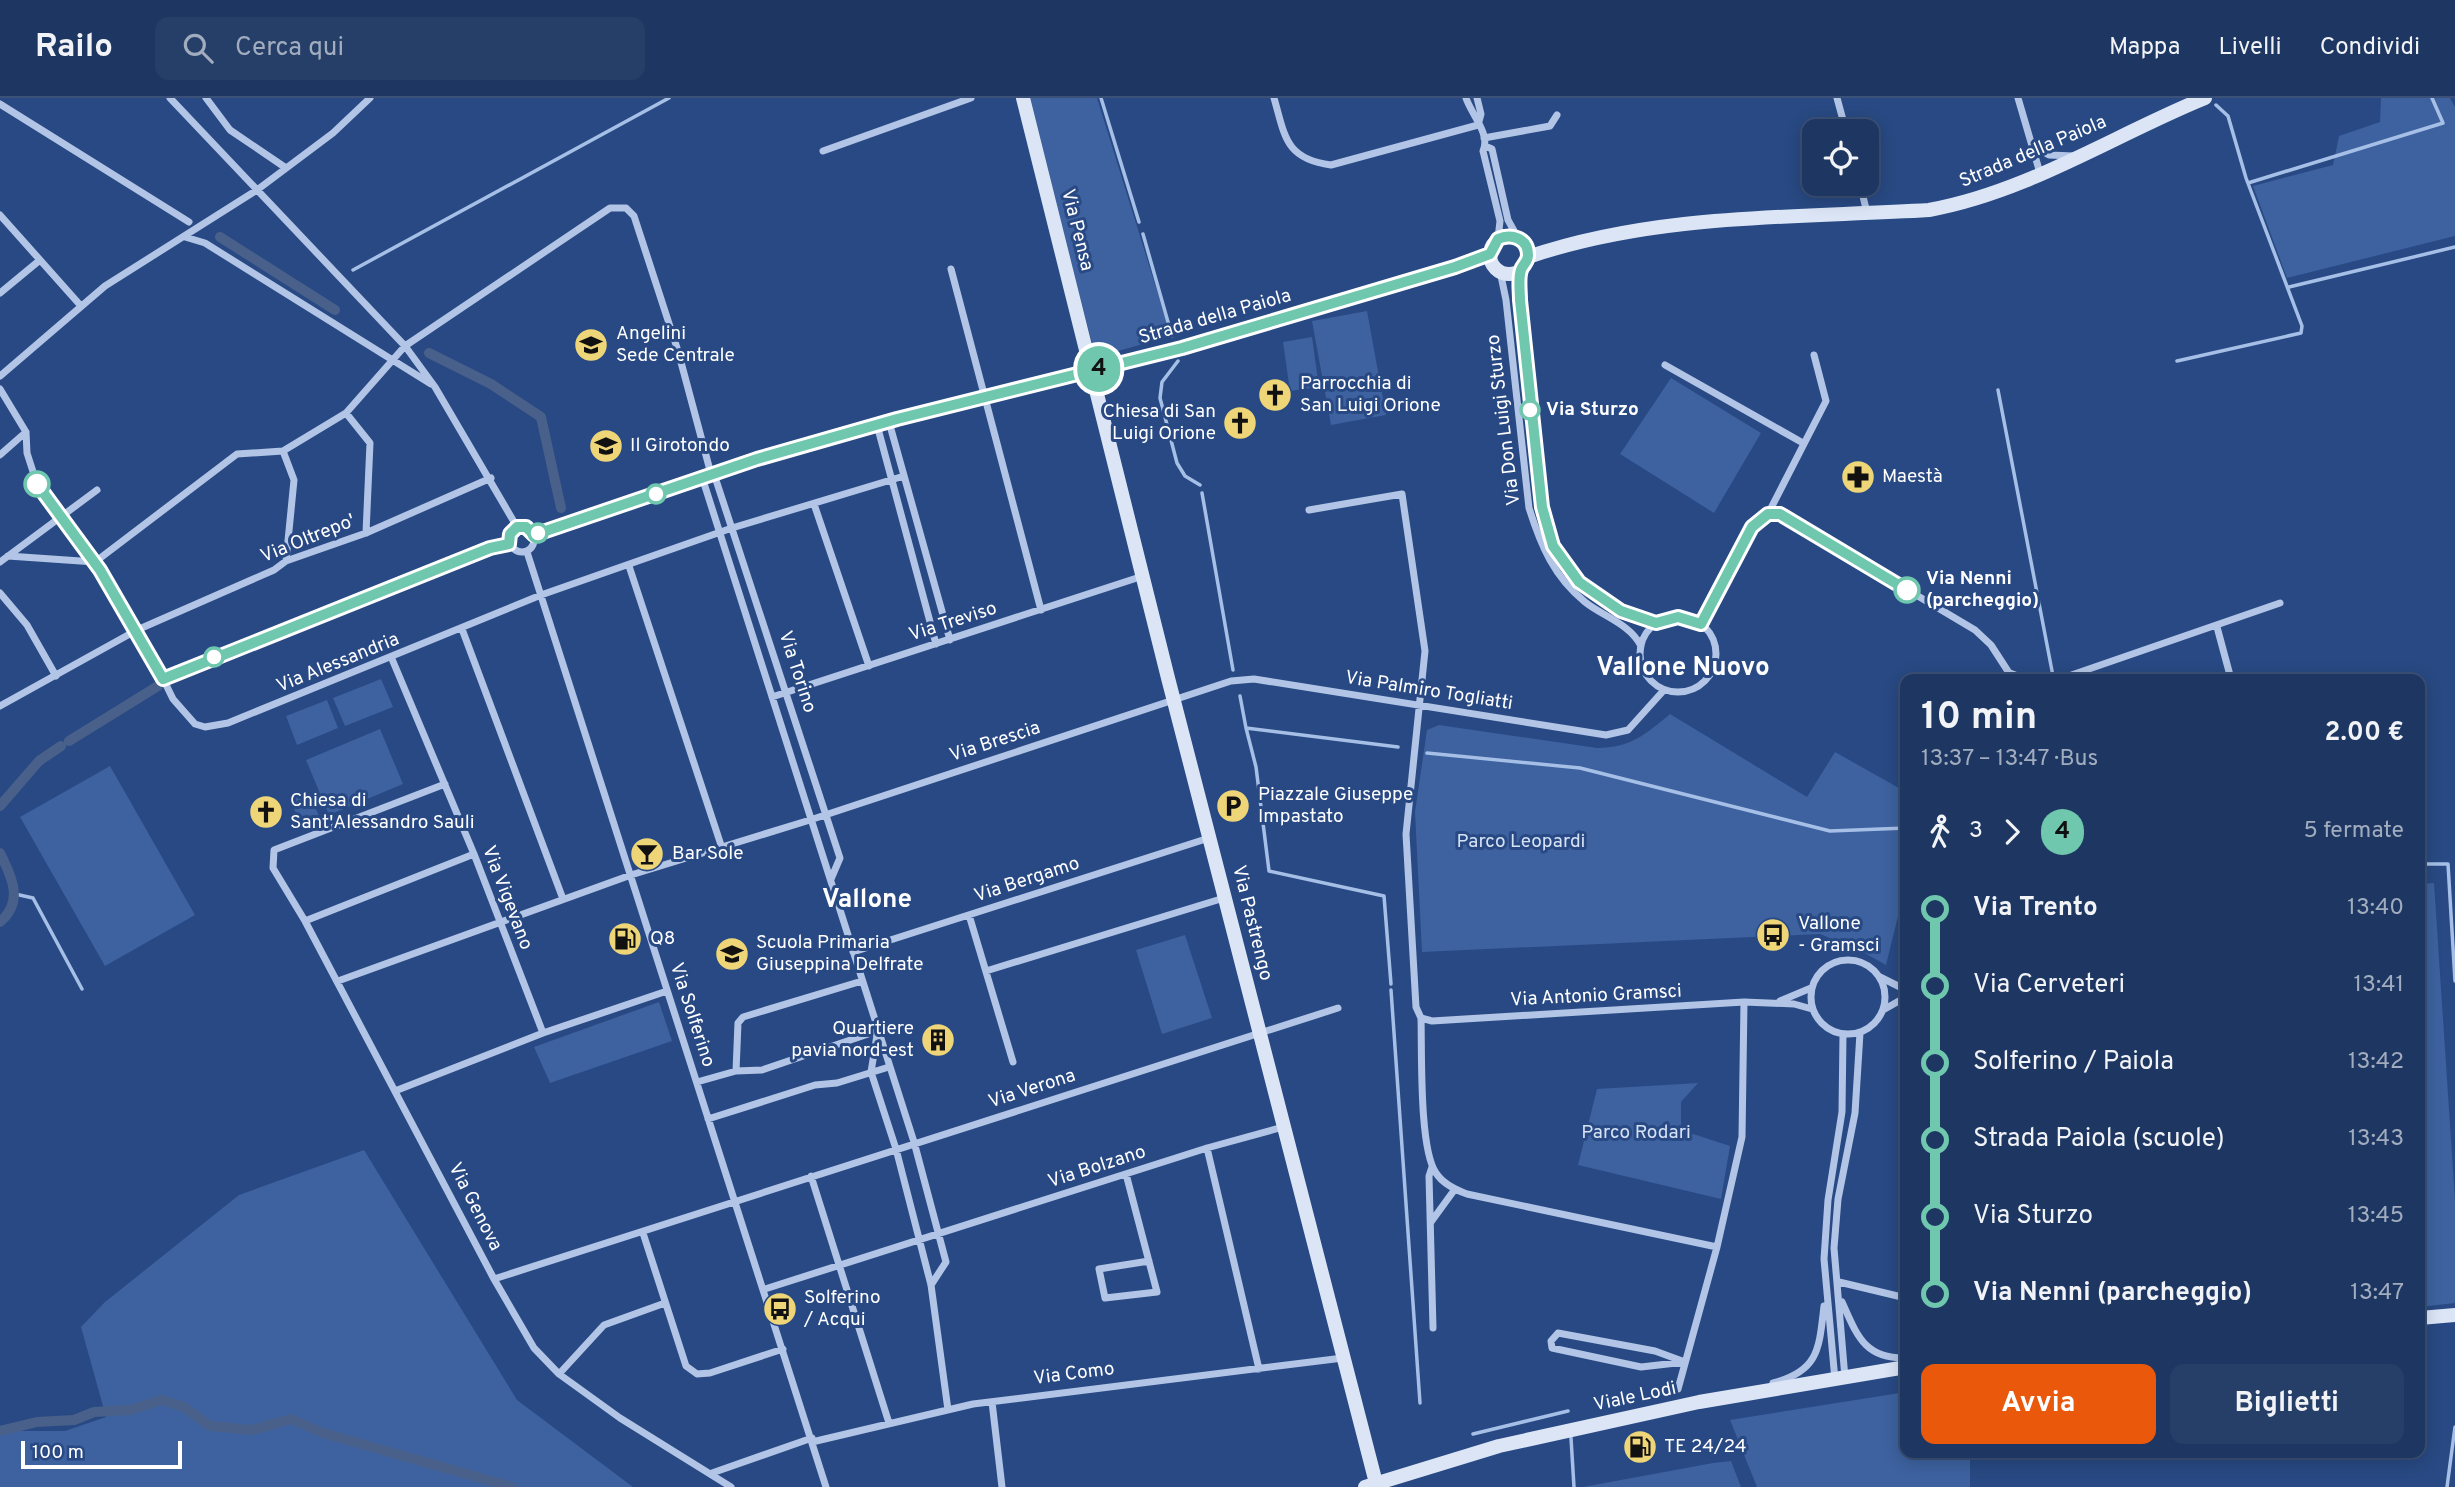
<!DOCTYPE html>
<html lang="it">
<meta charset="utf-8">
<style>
:root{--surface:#1e3762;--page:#263f68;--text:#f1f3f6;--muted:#a1acbe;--line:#3c5177;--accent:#ea580c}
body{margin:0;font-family:Overpass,sans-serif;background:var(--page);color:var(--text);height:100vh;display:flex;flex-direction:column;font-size:26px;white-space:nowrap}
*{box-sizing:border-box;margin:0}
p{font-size:23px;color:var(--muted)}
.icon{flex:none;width:38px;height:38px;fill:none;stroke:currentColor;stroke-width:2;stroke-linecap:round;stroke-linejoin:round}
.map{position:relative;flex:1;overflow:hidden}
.sheet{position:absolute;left:1900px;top:576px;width:525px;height:784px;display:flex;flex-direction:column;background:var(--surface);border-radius:14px;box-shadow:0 4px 18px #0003,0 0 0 2px var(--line)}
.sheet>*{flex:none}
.badge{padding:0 14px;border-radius:23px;font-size:24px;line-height:46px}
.buttons{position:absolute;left:1802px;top:21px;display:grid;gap:14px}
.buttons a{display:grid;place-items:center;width:77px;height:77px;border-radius:14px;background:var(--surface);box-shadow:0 4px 18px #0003,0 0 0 2px var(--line);font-size:35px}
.scale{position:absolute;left:21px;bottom:18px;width:161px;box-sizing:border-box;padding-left:7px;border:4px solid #fff;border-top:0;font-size:19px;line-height:24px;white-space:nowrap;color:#fff;-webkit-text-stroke:5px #284983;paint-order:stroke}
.map>.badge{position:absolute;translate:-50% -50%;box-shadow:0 0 0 4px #fff}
.legs{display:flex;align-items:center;gap:10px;height:77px;padding:0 21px;font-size:23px}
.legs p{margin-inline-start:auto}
.overview{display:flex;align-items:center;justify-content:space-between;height:119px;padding:0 21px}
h1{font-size:38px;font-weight:700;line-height:52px}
.action{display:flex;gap:14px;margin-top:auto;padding:14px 21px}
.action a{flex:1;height:80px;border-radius:14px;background:var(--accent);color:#fff;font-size:28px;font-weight:700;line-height:80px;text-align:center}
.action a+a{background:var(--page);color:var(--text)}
ul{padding:0 21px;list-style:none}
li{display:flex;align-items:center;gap:24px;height:77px;font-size:26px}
li i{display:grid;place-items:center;width:10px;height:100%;margin:0 9px;background:currentColor}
li i::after{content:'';width:18px;height:18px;margin:-9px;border:5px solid;border-radius:50%;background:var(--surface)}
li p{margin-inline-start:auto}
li:first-child i{background:linear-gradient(#0000 50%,currentColor 0)}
li:last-child i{background:linear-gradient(currentColor 50%,#0000 0)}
header{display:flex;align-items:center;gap:42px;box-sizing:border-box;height:98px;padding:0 35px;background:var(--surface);border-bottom:2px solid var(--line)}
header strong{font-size:33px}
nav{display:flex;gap:38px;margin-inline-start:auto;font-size:24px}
.search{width:490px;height:63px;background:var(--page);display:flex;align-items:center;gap:18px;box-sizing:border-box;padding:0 24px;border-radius:14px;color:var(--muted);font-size:26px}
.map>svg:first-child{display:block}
.green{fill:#3d629f}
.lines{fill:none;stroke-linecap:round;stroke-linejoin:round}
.stream{stroke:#a6bfe7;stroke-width:3.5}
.canal{stroke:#49608a;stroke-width:10}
.street{stroke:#b2c5e6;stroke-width:7}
.secondary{stroke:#dbe5f6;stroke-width:14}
.line-1-casing{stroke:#fff;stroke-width:16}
.line-1{stroke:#6fc7ae;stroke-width:10}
.stop-1-dot{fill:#fff;stroke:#6fc7ae;stroke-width:3.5}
.labels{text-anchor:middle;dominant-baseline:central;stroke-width:6;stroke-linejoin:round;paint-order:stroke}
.street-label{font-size:19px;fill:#fff;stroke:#284983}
.poi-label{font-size:19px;fill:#fff;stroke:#284983;text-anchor:start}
.stop-label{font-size:19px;font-weight:bold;fill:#fff;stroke:#284983;text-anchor:start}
.park-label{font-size:19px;fill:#d5e1f5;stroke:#284983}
.district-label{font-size:26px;font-weight:bold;fill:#fff;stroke:#284983}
</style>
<header>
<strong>Railo</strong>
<div class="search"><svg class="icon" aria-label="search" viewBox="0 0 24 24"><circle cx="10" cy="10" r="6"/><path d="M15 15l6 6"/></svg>Cerca qui</div>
<nav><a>Mappa</a><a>Livelli</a><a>Condividi</a></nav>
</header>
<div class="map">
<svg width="2455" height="1389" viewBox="0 0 2455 1389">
<rect width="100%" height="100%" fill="#284983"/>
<path class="green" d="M1027,0H1097L1171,238L1111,255L1092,245Z
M2381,0H2450L2455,9V138L2287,180L2253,88L2333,67L2339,38L2380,24Z
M1367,213L1386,317L1331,327L1312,223Z
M1312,239L1319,289L1290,293L1283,244Z
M1671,280L1761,335L1714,415L1620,356Z
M381,581L393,609L345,628L333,600Z
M327,602L338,630L297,647L286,618Z
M1670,616L1807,699L1835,654L1906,694V786L1886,867L1861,853L1820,836L1422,854L1415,714L1427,632L1439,627L1597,650C1630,650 1646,636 1670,616Z
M380,631L403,686L329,717L306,662Z
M110,668L195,817L105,868L20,719Z
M307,692L320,720L302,728L289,700Z
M2434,785L2455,1102V1205L2420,1209V786Z
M1185,837L1212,920L1162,936L1136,852Z
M659,904L672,943L550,985L534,949Z
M1698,985L1681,1004V1032L1730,1048L1721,1101L1578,1067L1597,991Z
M364,1052L517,1302L633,1389H0V1333H65L106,1319L81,1229L105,1204L239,1097Z
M1906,1294V1354L1970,1355V1389H1757L1730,1322Z
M1731,1363L1741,1389H1583L1713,1365Z"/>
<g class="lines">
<path class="stream" d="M1101,0L1139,124
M2248,85L2443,25L2432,0
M1143,136L1172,238
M353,172L669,0
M2289,189L2455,149
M1178,263L1162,284L1160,300L1177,365L1185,378L1200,387
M2177,263L2301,235L2302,228L2246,80L2228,18L2216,7
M1998,292L2053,578
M1202,395L1233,572
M1240,598L1246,630L1398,649
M1246,630L1256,669L1269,773L1384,798L1391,886
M1427,655L1580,670L1830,733L1906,730
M2420,766H2448L2455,883
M15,796L33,800L82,891
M1391,892L1420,1305
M1473,1336L1568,1313
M1571,1340L1574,1389
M2447,1389L2455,1329"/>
<path class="canal" d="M220,139L335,212
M429,255L491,286L541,319L561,410
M69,643L158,588
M0,708L39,663L61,648
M0,755C12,779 24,804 0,824
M0,1333L37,1324L74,1322L94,1314L130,1312L162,1302L184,1309L210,1328L252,1332L291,1321L323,1335L512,1389"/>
<path class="street" d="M170,0L405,248L435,289L517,429
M206,0L230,32L286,70
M1274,0C1285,38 1285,61 1331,67L1478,27
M1466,0C1471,16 1491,36 1483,53L1500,123L1498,141
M1477,0L1481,16L1478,27
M1837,0L1846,33
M2018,0L2040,75
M0,6L189,124
M1484,40L1550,28L1557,17
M2032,47L2049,57L2074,58
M1485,48L1492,51L1508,122L1518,140
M823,53L971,0
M1860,86L1867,115
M0,117L81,208
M185,139L205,145L431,286
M951,171L1041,512
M1521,172C1520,222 1525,271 1531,321C1542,417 1545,496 1656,525
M1500,173L1506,202L1529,410C1541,448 1554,479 1585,504C1604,519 1630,526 1641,548
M0,195L40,162
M1665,267L1803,345
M0,278L105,188L257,92L333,35L370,0
M0,291L26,334L27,355L37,386L100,472L152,558L173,601L195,626L205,629L228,625L541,497L732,430L904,378
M346,315L370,345L366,435
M889,324L950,542
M877,327L936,546
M283,353L294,382L286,463
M0,357L26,334
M714,376L840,760L831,781
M702,379L914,1044L946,1164L931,1187
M814,406L869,568
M1309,412L1402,396L1425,553L1406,736L1416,909L1421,920C1422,953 1419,1051 1436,1075C1443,1086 1456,1092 1467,1096L1717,1149
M1768,416H1780L1975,532L1991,547L2013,581
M510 442a12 12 0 1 1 24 0a12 12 0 1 1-24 0Z
M534,437L757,361L897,321L1091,273
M527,454L826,1389
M8,458L95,464L237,356L283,353L346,315L405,248L610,110H626L634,118L678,253L711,376
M0,464L97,392
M629,468L721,747
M0,495L27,527L56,578
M1640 556a38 38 0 1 1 76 0a38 38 0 1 1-76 0Z
M1701,526L1752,429L1768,416L1826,303L1814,257
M2217,529L2231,581
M462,531L563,801
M392,561L474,756L543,935
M2010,575L2025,581
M163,581L490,450L509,446
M2060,581L2280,505
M772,599L1143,478
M0,608L137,532L274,472L286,463L366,435L491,380
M445,686L274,752L273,770L305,823L494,1181L534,1250L559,1276L620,1320L731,1389
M969,817L1013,964
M305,823L474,756
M853,854L1209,740
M1811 899a37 37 0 1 1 74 0a37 37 0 1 1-74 0Z
M986,873L1224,800
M1880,879L1906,892
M338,883L631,777L810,722L1231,583L1254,581L1606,637L1628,632L1664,592
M1780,903L1811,890
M1883,912L1906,899
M1421,920L1432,923L1744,904L1794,906L1812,911
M877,937L871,974L896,1051L931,1187L948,1312
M736,973L738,925L743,919L862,883
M697,984L736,973L762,972L877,933
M395,993L543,935L667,893
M708,1021L815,987L837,985L889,969
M1207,1050L1259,1271
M1432,1069L1429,1078L1433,1230
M1126,1076L1157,1194L1105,1200L1099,1171L1149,1163
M811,1078L889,1325
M1431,1124L1455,1091
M643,1135L686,1268L697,1276L710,1275L783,1251
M494,1181L1338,910
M1839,1184L1906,1200
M765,1191L1207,1050L1283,1029
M1842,1204C1857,1237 1864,1261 1906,1260
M1558,1235L1655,1253L1685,1264L1641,1269L1552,1250L1551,1243Z
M559,1276L604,1227L665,1205
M1845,1280L1834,1150L1838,1101L1855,1015L1860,935
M1835,1282L1824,1161L1828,1102L1842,1014L1843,936
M1773,1285C1819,1273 1819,1251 1824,1208
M1678,1291L1717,1149L1742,1039L1744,904
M992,1304L1002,1389
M812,1344L973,1306L1343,1260
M712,1375L812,1340"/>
<path class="secondary" d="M1023,0L1168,580L1376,1385
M1490 157a19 19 0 1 1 38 0a19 19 0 1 1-38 0Z
M1528,159C1657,115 1795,120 1929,112C2028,94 2114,37 2205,0
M1092,273L1182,250L1455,169L1490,156
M2420,1220L2455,1217
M1365,1389L1499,1348L1699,1304L1906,1269"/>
</g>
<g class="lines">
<g class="line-1-casing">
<path id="line-1" d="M37,386L100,472L163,581L490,450L509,446L510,436L517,429H526L534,437L757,361L897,321L1182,250L1455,169L1490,156L1498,141C1511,135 1528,140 1528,157C1528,164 1523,166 1521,172C1518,180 1520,193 1520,202L1542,409L1553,448L1579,484L1621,513L1656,525L1678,519L1701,526L1752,429L1768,416H1780L1907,492"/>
</g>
<use href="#line-1" class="line-1"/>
</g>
<defs>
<g id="school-disc" transform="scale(1.75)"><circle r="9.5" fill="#eed578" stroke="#284983"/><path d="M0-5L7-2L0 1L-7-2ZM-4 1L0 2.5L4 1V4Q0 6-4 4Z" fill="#111"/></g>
<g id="church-disc" transform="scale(1.75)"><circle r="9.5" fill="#eed578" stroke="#284983"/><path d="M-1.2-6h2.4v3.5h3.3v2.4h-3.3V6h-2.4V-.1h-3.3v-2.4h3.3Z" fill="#111"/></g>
<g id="pharmacy-disc" transform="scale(1.75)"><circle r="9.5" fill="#eed578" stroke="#284983"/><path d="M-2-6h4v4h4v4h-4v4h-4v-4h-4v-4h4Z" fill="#111"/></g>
<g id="parking-disc" transform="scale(1.75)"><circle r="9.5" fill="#eed578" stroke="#284983"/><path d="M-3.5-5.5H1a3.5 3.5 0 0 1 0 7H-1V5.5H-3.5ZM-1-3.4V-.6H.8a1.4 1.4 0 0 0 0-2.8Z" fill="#111"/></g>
<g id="bar-disc" transform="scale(1.75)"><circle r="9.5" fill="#eed578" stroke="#284983"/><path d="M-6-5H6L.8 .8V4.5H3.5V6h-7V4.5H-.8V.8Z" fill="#111"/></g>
<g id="bus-disc" transform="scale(1.75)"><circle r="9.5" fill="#eed578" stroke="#284983"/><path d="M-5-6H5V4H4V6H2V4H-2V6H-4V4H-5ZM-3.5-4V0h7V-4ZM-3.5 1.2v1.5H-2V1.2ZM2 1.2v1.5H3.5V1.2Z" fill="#111"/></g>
<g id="fuel-disc" transform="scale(1.75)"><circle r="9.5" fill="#eed578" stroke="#284983"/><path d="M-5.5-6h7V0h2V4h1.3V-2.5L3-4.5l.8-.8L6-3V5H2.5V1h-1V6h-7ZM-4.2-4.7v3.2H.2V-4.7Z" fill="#111"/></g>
<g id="building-disc" transform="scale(1.75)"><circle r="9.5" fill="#eed578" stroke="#284983"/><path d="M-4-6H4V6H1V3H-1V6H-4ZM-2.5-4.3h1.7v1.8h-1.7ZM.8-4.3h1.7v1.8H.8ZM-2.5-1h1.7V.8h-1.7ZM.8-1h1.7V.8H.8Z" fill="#111"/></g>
</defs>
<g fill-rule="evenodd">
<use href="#school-disc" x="591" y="247"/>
<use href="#church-disc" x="1275" y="297"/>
<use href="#church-disc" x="1240" y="325"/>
<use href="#school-disc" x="606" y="348"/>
<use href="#pharmacy-disc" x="1858" y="379"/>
<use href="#parking-disc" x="1233" y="708"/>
<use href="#church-disc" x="266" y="714"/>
<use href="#bar-disc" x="647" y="756"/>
<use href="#bus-disc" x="1773" y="837"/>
<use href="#fuel-disc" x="625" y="841"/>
<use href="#school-disc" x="732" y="856"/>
<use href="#building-disc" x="938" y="942"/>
<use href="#bus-disc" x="780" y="1211"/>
<use href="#fuel-disc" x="1640" y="1349"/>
</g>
<g class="stop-1-dot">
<circle cx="1530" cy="312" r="9"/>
<circle cx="37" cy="386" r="12"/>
<circle cx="656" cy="396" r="9"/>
<circle cx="538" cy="435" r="9"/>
<circle cx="1907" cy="492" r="12"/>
<circle cx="214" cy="559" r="9"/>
</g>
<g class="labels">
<g class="street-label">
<text transform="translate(2033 54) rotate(-23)">Strada della Paiola</text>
<text transform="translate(1077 132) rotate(76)">Via Pensa</text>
<text transform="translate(1215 219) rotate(-16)">Strada della Paiola</text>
<text transform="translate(1504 322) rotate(-97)">Via Don Luigi Sturzo</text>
<text transform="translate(308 441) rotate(-22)">Via Oltrepo'</text>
<text transform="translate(953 524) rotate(-18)">Via Treviso</text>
<text transform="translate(338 565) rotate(-22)">Via Alessandria</text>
<text transform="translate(797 574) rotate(72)">Via Torino</text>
<text transform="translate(1429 593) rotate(9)">Via Palmiro Togliatti</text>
<text transform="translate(995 644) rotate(-18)">Via Brescia</text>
<text transform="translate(1027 782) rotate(-18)">Via Bergamo</text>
<text transform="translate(507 800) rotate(69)">Via Vigevano</text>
<text transform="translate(1252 825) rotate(76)">Via Pastrengo</text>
<text transform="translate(1596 898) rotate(-3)">Via Antonio Gramsci</text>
<text transform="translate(692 917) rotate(72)">Via Solferino</text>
<text transform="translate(1032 991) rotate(-18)">Via Verona</text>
<text transform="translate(1097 1069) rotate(-18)">Via Bolzano</text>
<text transform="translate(475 1109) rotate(63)">Via Genova</text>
<text transform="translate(1074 1276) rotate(-7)">Via Como</text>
<text transform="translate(1635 1299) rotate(-12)">Viale Lodi</text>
</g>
<g class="poi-label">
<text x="616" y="236">Angelini<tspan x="616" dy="22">Sede Centrale</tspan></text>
<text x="1300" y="286">Parrocchia di<tspan x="1300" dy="22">San Luigi Orione</tspan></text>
<text x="1216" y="314" text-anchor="end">Chiesa di San<tspan x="1216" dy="22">Luigi Orione</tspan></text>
<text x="630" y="348">Il Girotondo</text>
<text x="1882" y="379">Maestà</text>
<text x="1258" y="697">Piazzale Giuseppe<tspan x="1258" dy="22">Impastato</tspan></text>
<text x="290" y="703">Chiesa di<tspan x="290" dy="22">Sant'Alessandro Sauli</tspan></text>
<text x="672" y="756">Bar Sole</text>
<text x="1798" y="826">Vallone<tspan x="1798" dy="22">- Gramsci</tspan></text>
<text x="650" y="841">Q8</text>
<text x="756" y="845">Scuola Primaria<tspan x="756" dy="22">Giuseppina Delfrate</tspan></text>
<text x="914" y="931" text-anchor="end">Quartiere<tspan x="914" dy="22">pavia nord-est</tspan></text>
<text x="804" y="1200">Solferino<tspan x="804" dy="22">/ Acqui</tspan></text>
<text x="1664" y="1349">TE 24/24</text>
</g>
<g class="stop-label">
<text x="1546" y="312">Via Sturzo</text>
<text x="1926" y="481">Via Nenni<tspan x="1926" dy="22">(parcheggio)</tspan></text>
</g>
<g class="park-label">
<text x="1521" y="744">Parco Leopardi</text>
<text x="1636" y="1035">Parco Rodari</text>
</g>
<g class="district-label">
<text x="1683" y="570">Vallone Nuovo</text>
<text x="867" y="802">Vallone</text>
</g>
</g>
</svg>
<div class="buttons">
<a><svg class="icon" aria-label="locate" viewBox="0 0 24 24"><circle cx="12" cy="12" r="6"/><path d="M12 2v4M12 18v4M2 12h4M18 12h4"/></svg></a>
</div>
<div class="scale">100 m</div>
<b class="badge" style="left:1099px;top:271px;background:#6fc7ae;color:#111">4</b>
<section class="sheet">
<div class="overview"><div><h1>10 min</h1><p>13:37 – 13:47 · Bus</p></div><b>2.00 €</b></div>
<div class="legs"><svg class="icon" aria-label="walk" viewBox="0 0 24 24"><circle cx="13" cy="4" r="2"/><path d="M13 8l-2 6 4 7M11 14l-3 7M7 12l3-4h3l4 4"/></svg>3<svg class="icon" aria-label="forward" viewBox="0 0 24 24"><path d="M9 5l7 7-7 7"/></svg><b class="badge" style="background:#6fc7ae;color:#111">4</b><p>5 fermate</p></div>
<ul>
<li><i style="color:#6fc7ae"></i><b>Via Trento</b><p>13:40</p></li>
<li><i style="color:#6fc7ae"></i><span>Via Cerveteri</span><p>13:41</p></li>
<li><i style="color:#6fc7ae"></i><span>Solferino / Paiola</span><p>13:42</p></li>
<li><i style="color:#6fc7ae"></i><span>Strada Paiola (scuole)</span><p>13:43</p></li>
<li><i style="color:#6fc7ae"></i><span>Via Sturzo</span><p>13:45</p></li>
<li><i style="color:#6fc7ae"></i><b>Via Nenni (parcheggio)</b><p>13:47</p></li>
</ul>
<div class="action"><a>Avvia</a><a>Biglietti</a></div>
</section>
</div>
